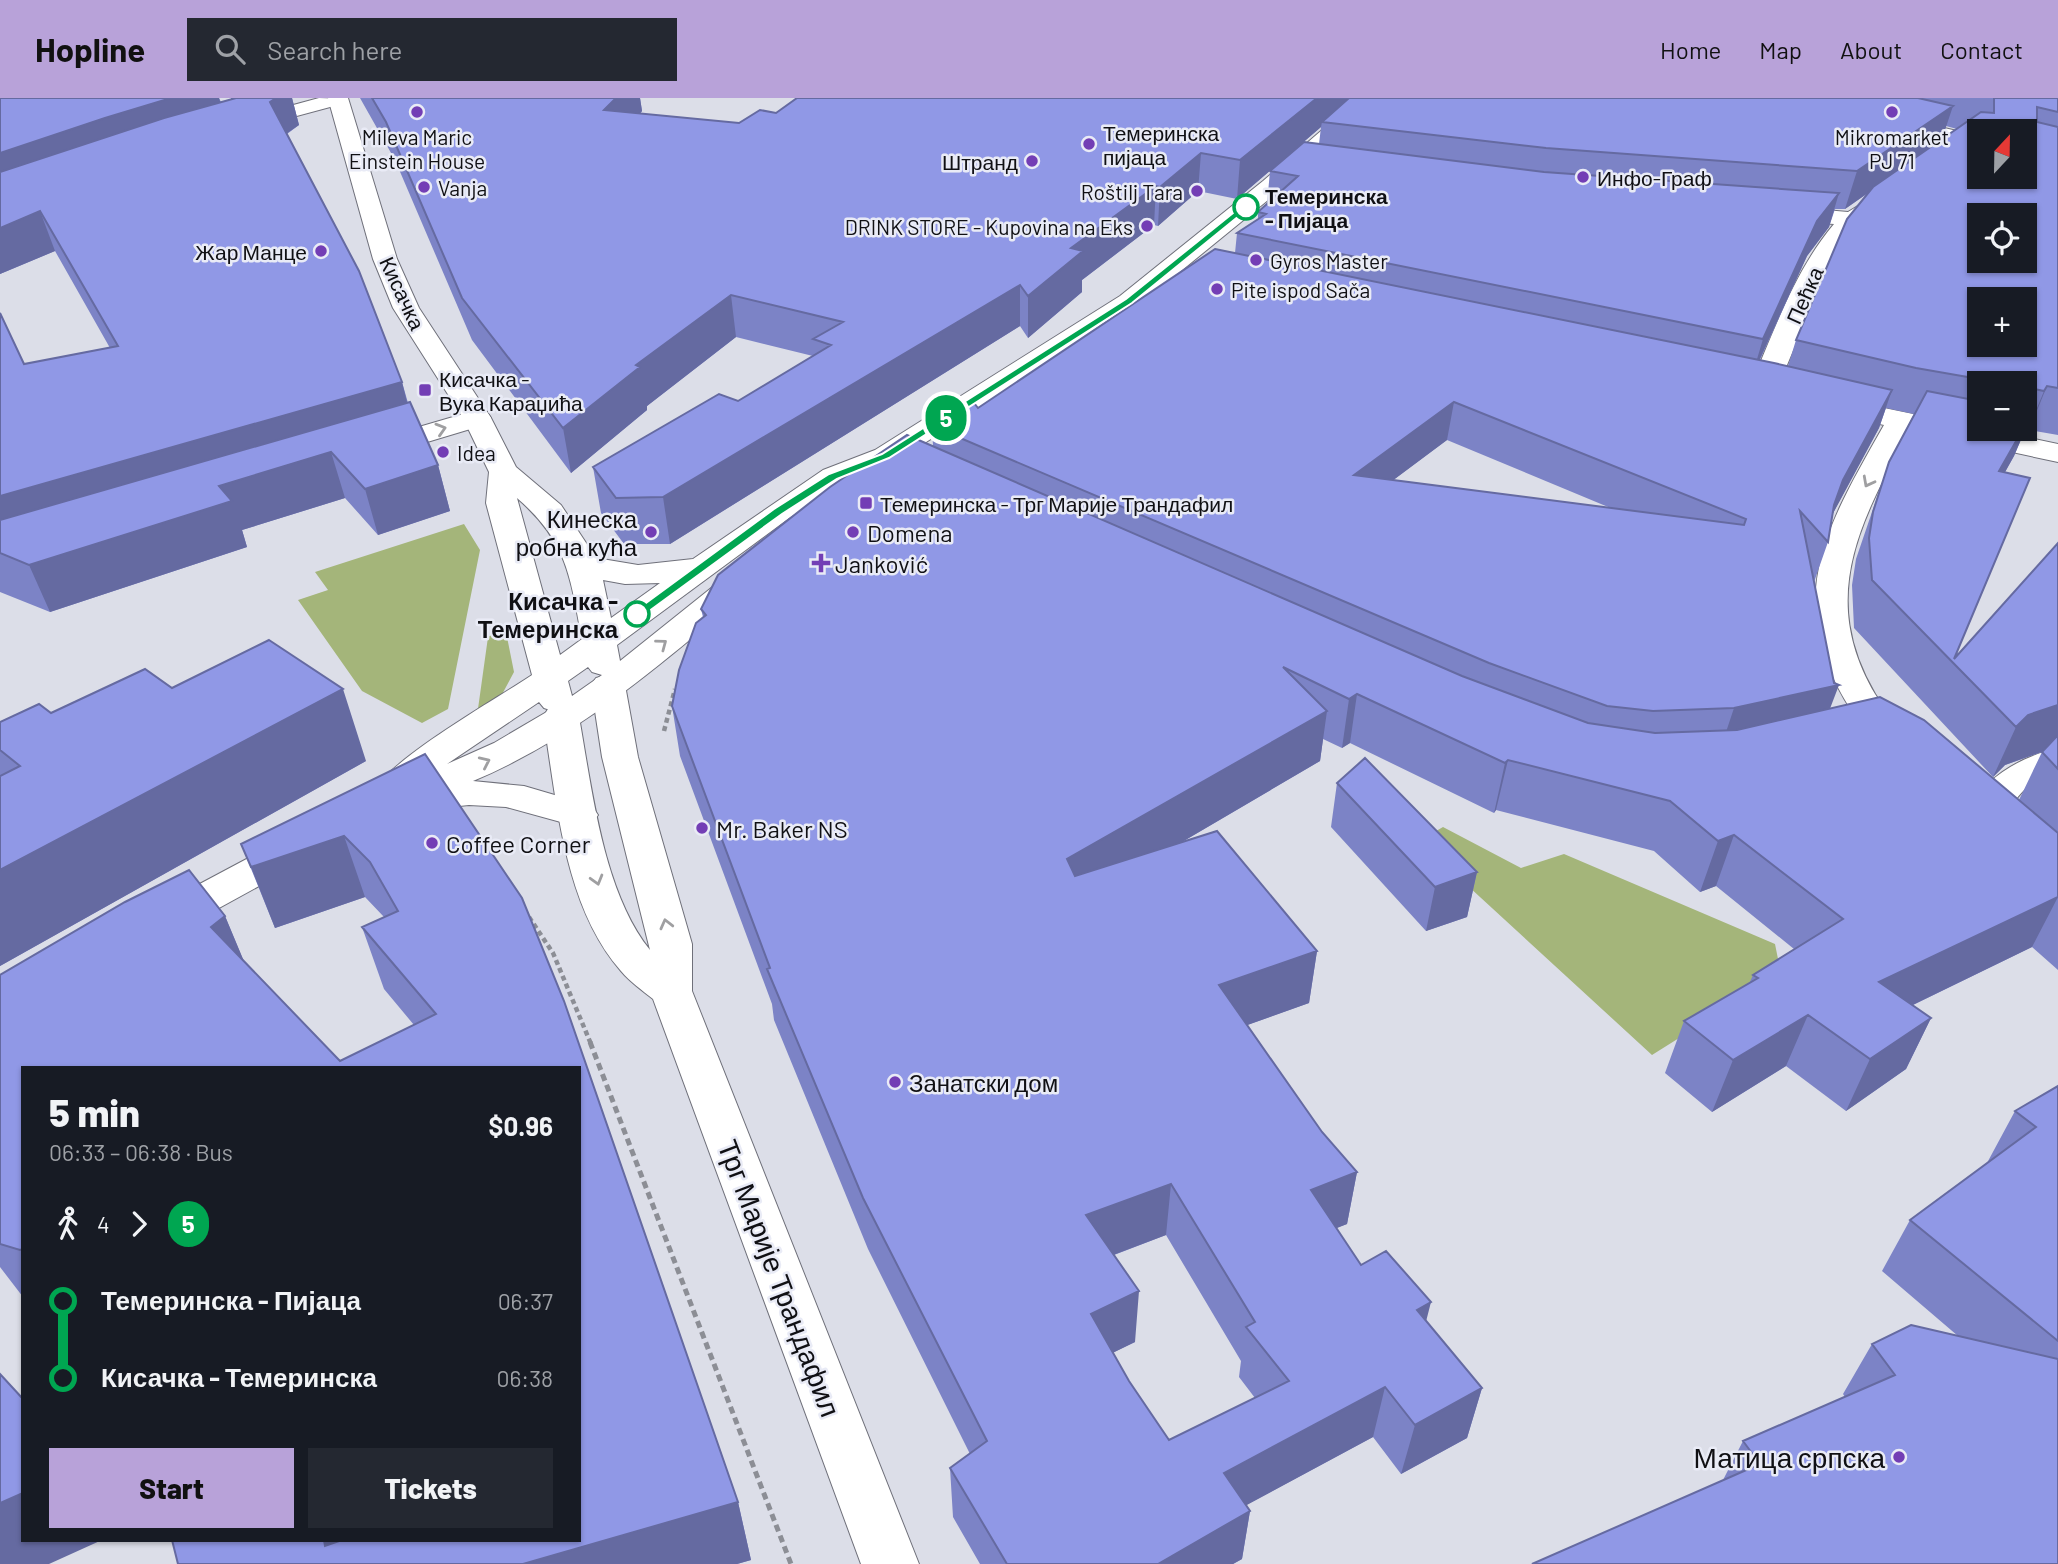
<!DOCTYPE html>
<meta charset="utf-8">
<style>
:root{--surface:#171b24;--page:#242831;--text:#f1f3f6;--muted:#9ea1a6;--accent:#b8a2d9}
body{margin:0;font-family:Barlow,sans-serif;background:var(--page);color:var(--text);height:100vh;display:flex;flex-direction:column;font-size:26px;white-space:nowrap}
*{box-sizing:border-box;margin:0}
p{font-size:23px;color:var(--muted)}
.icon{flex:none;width:38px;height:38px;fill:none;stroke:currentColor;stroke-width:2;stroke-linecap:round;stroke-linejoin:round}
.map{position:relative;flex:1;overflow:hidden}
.panel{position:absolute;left:21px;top:968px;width:560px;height:476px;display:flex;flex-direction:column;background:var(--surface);border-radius:0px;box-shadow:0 2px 5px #0004}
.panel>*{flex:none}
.badge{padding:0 14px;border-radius:23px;font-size:24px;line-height:46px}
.needle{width:46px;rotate:22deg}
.tools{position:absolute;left:1967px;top:21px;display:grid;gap:14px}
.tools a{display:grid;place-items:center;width:70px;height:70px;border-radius:0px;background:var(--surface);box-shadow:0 2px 5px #0004;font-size:35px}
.map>.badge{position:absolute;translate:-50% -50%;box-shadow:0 0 0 4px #fff}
.legs{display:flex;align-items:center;gap:10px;height:77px;padding:0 28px;font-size:23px}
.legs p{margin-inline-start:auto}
.head{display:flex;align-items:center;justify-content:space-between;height:119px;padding:0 28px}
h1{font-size:38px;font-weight:800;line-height:52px}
.primary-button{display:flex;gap:14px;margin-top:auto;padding:14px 28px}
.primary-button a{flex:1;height:80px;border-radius:0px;background:var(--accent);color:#111;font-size:28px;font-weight:800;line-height:80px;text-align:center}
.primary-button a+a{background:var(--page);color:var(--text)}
ul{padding:0 28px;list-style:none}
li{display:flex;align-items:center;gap:24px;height:77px;font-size:26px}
li i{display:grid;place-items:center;width:10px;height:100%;margin:0 9px;background:currentColor}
li i::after{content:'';width:18px;height:18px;margin:-9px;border:5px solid;border-radius:50%;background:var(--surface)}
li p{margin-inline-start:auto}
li:first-child i{background:linear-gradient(#0000 50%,currentColor 0)}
li:last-child i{background:linear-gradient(currentColor 50%,#0000 0)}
header{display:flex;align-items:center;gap:42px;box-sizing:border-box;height:98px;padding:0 35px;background:var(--accent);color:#111}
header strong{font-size:33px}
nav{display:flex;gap:38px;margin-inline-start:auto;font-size:24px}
.search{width:490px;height:63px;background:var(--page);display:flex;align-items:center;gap:18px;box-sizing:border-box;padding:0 24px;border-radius:0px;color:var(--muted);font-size:26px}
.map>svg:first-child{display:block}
.green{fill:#a4b57a}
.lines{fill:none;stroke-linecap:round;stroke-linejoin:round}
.street-casing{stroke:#6f707a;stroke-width:2}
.secondary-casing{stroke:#6f707a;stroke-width:2}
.path-far1{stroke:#8c8e95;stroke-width:4.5;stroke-dasharray:5 3.5;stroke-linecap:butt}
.path{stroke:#8c8e95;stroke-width:5;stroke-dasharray:7 4.5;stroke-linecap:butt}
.street{fill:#fff;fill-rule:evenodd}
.secondary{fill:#fff;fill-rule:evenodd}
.wall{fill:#7c83c6;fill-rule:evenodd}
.shaded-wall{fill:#656aa1}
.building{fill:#9098e6;stroke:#656aa1;stroke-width:2;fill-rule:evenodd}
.oneway{stroke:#9f9fa1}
.line-1{fill:#00a651;stroke:#fff;stroke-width:2}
.poi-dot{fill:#733eb5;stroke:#e9ebf6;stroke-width:2.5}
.stop-1-dot{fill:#fff;stroke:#00a651;stroke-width:3.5}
.labels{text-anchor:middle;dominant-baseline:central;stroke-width:5;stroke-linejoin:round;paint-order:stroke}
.far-poi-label{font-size:21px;fill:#101014;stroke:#e9ebf6;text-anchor:start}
.far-stop-label{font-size:21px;font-weight:bold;fill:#101014;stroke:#e9ebf6;text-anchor:start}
.far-street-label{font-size:21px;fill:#101014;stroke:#e9ebf6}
.poi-label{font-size:24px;fill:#101014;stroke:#e9ebf6;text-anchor:start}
.stop-label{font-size:24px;font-weight:bold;fill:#101014;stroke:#e9ebf6;text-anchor:end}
.near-street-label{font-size:28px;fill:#101014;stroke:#e9ebf6}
.near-poi-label{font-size:28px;fill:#101014;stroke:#e9ebf6;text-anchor:end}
</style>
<header>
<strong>Hopline</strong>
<div class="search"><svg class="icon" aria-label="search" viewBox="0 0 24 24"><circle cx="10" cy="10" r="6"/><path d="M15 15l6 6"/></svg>Search here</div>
<nav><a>Home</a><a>Map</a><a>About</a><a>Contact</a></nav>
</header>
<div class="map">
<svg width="2058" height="1466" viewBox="0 0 2058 1466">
<rect width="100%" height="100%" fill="#dcdee8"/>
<path class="green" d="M464,426L480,452L448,611L422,625L362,593L298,502L328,492L315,474Z
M505,529L514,574L499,602L477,618L488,539Z
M1443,729L1521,770L1564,756L1775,846L1781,876L1652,957L1419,743Z"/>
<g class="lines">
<g class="street-casing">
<path id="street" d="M319,0L348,1L345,5L245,32L235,26L238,22Z
M1892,18L1979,38V50L1885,28L1882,24L1885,20Z
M1866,103L1877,110L1855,132L1828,169L1777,291L1773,297H1753L1749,291C1774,234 1793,175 1834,126L1780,122L1769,115L1780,108L1848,114Z
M1831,299L2058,346V364L1910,332C1862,420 1817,498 1875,596C1886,614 1901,626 1912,642L1907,650C1882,656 1870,641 1857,621C1779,506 1824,433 1884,327L1821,313L1817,307L1821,301Z
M477,312L487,314L491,320L487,326L374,360L364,357L360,351L364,345Z
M608,577L620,580L625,587L638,659L692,846V893L919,1466H861L653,901C642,892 630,884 621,873C563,807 557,702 543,619L548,611L561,608L574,611L579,619C592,691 603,794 650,852L602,659L591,587L596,580Z
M2058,650V675C2050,678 2039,680 2032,685C2007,703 2004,737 1967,727L1961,718C1985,681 2016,660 2058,650Z"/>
</g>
<g class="secondary-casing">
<path id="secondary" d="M328,0H348L397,161L419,210L491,320L516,369L561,407L596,460L638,467L693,461L823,372L875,352L1120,198L1263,83L1359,0H1381L1279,93L1138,208L895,364L843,384L789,420L617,547L620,563L730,475L741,472L752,475L757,482C744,500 722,515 705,529C634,589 559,647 473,683L524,688L592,708L598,717L592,726L579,729L506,709L469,707L430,711L415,705L388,709L375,706L369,697C395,658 490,605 532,577L486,405L489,374L463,320L393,210L373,161ZM517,400C568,444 570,479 582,541L560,557ZM603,482L625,486L660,485L611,520ZM588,569L592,574L602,577L572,598L568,583ZM539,604L544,610L550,612L494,645L447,666Z
M298,737L312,741L317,750L312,759L177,833L163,837L149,833L143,823L149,813L284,741Z"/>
</g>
<path class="path-far1" d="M664,633L675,591
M529,819L553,855L591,946"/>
<path class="path" d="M590,944L791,1466"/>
<use href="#street" class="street"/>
<use href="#secondary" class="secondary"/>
</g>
<path class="wall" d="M0,0H219L221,4L231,1V0H292L299,27L287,36L402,284L408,305L438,367L450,413L378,437L345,400L242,432L247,449L50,514L0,494V215L24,266L110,250L55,153L0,176Z
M360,0H640L642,13L640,16L739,25L776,15L797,0H2058V337L2029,332L2026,337H2023L2014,358L2005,374L1954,561L2058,445V872L2032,849L1913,907L1931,920L1906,971L1846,1013L1786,968L1712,1014L1665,975L1684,923L1749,886L1753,877L1794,851L1716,788L1700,794L1654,753L1496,712L1494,715L1350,645L1342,650L1323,641L1320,663L1182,744L1317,853L1309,905L1247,927L1322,1034L1357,1074L1347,1126L1336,1130L1361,1167L1426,1223L1482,1290L1467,1340L1401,1376L1373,1339L1246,1407L1250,1413L1242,1461L1233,1466H980L953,1419L950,1370L970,1356L868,1151L774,922L772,906L680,658L672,608L703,519L701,511L933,348L932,328L978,310L1235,155L1237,135L1258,121V114L1267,106L1270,73L1319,46L1321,29L1237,101L1198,93L1158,128L1154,127L1082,182V194L1028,240L1020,228L670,446H624L601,415L593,369L738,303L813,258L736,239L647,308V312L571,375L472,242L395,62ZM1946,28L1957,31L1942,42ZM1868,95L1796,242L1788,268L1760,262L1807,158L1829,129L1835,111H1845ZM1979,285H2025V331H1979ZM1886,310L1914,316L1889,364L1856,461L1852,487L1854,530L1993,679L2005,667L2042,654L2019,702L1830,611L1814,484L1828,444L1833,415L1879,330ZM1447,342L1613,411L1393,382ZM1166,1137L1241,1263L1239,1279L1255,1300L1169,1342L1129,1283L1112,1255L1135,1244L1114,1157Z
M51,615L366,663L0,868V624Z
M425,656L522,800L564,903L738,1404L751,1462L737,1466H178L172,1442H579V970H23V1199L0,1169V877L125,804L189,772L225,818L244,864L340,963L414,927L384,891L362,829L384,819L365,799L275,830L241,746Z
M1337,685L1477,774L1467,819L1426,833L1331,729Z
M2058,988V1466L1723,1382L1743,1343L1845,1299L1843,1296L1872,1246L1958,1238L1882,1173L1910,1122L1987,1065L2015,1013Z"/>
<path class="shaded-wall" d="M171,0H219L226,23L0,98V55L105,20Z
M231,0H292L299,27L280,40L236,20Z
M614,0H640L642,13L610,49L604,12Z
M1317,0H1356L1322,24L1321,29L1237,101L1240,62Z
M1953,8L1941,44L1845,111L1857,73Z
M1201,55L1198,93L1158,128L1160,89Z
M1156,88L1154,127L1082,182V194L1028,240V198L1071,150Z
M1839,95L1829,129L1807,158L1752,278L1763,241L1817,123Z
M40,113L55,153L0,176V130Z
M1020,187V228L670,446L663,399Z
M731,197L736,239L647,308V312L571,375L563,330L636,267Z
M402,284L413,328L0,450V398Z
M2047,288L2029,332L2026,337L2044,293Z
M1892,292L1879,330L1830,421L1821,447L1843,382Z
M1454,304L1447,342L1348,416L1354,377Z
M2033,313L2014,358L1980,419L1999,373L2023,331H2025V327Z
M331,354L345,400L242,432L247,449L50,514L29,467L219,388Z
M438,367L450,413L378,437L365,391Z
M1839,587L1823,629L1720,652L1734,610Z
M343,591L366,663L0,868V772Z
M1357,596L1350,645L1342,650L1349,601Z
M2058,607V648L2005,667L1993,679L2016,629L2028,617Z
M1327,613L1320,663L1066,812L1067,761Z
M1508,662L1496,712L1494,715L1505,665Z
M1734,737L1716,788L1700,794L1718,743Z
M344,738L365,799L275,830L251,769Z
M1477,774L1467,819L1426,833L1435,789Z
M2058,799L2032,849L1855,935L1879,884Z
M225,818L251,880L211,829Z
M1317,853L1309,905L1214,939L1219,887Z
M1808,917L1786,968L1712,1014L1733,962Z
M1931,920L1906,971L1846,1013L1870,961Z
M1357,1074L1347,1126L1302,1144L1311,1092Z
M1171,1086L1166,1137L1084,1168L1086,1117Z
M1139,1193L1135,1244L1088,1267L1091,1216Z
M1431,1204L1418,1255L1417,1212Z
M1385,1289L1373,1339L1217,1423L1224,1375Z
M1482,1290L1467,1340L1401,1376L1415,1327Z
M23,1395V1442H102L49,1466H0V1405Z
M738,1404L751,1462L737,1466H523Z
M1250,1413L1242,1461L1233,1466H1158Z
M324,1442H344L325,1448Z"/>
<path class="building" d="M0,0H171L105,20L0,55Z
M236,0H276L270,4L359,173L402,284L0,398V215L24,266L118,248L40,113L0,130V74L164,20Z
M372,0H616L604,12L739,25L760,12L776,15L797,0H1317L1240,62L1201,55L1160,89L1156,88L1071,150L1083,153L1028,198L1020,187L663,399L616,400L593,369L719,296L738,303L831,247L813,241L843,224L731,197L636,267L640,269L563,330L462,200L386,24Z
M1349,0H1918L1953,8L1857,73L1546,50L1322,24Z
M1994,0H2058V14L2037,9V24L2058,29V290L2047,288L2044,293L2025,289V285H2002L1916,270L1796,242L1847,121L1873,89L1981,14L1994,15ZM1979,33H2025V79H1979ZM1979,117H2025V163H1979ZM1979,201H2025V247H1979Z
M1304,44L1544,74L1839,95L1817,123L1763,241L1237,135L1266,116L1258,114L1298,78L1270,73Z
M1215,151L1774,265L1892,292L1843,382L1834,407L1828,444L1800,413L1834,585L1839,587L1734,610L1653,613L1607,608L1489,565L932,328L971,301L978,310ZM1454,304L1746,421L1744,427L1354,377Z
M1927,293L1979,303V331H2023L1999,373L2030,380L1954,561L2058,445V607L2028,617L2016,629L1872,482L1869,440L1873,414L1889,364Z
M410,304L438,367L365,391L331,354L219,388L232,403L29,467L0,455V422Z
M2025,312L2033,313L2025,327Z
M907,337L1462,578L1588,625L1655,635L1737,632L1880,599L1924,622L2058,735V799L1879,884L1931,920L1870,961L1808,917L1733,962L1684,923L1758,880L1753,877L1843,821L1734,737L1718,743L1670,703L1508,662L1505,665L1357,596L1349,601L1283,569L1327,613L1067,761L1075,778L1217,733L1317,853L1219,887L1322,1034L1357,1074L1311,1092L1361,1167L1386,1153L1431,1204L1417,1212L1482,1290L1415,1327L1385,1289L1224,1375L1250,1413L1158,1466H1007L950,1370L987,1343L863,1100L767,871L770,870L672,608L679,572L696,525L706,517L701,511L718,477L830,389ZM1171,1086L1255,1224L1246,1229L1289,1283L1169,1342L1129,1283L1091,1216L1139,1193L1086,1117Z
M269,542L343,591L0,772V678L20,668L0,652V624L39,606L51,615L145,571L172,590Z
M2058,637V671L2042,654Z
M425,656L522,800L564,903L738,1404L523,1466H178L172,1442H324L325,1448L342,1442H579V970H23V1151L20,1152L0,1146V877L125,804L189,772L225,818L211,829L340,963L436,916L362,829L398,813L370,764L344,738L251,769L241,746Z
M1365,660L1477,774L1435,789L1337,685Z
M2058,988V1243L1910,1122L2036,1029L2015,1013Z
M1911,1227L2058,1261V1466H1532L1760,1366L1743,1343L1895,1277L1872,1246Z
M0,1276L23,1301V1395L0,1405Z"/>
<defs><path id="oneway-chevron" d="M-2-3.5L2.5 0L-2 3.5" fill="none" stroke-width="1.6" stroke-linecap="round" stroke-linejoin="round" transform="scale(1.75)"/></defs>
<g class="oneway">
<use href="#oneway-chevron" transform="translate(441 331) rotate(-17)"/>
<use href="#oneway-chevron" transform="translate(1868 384) rotate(118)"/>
<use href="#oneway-chevron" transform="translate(662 546) rotate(-37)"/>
<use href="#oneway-chevron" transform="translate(485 664) rotate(-25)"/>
<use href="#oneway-chevron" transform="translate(597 782) rotate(74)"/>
<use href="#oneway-chevron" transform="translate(666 826) rotate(-104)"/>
</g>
<path class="line-1" d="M1243,107L1250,109L1132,205L889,360L837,381L782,416L641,519L631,516L774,411L829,376L882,356L1126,201Z"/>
<g class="poi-dot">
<circle cx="417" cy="14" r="7"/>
<circle cx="1892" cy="14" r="7"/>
<circle cx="1089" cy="46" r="7"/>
<circle cx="1032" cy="63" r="7"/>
<circle cx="1583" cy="79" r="7"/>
<circle cx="424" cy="89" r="7"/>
<circle cx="1197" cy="93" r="7"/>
<circle cx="1147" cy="128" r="7"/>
<circle cx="321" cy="153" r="7"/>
<circle cx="1256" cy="162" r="7"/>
<circle cx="1217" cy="191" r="7"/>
<rect x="418" y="285" width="14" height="14" rx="3.5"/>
<circle cx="443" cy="354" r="7"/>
<rect x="859" y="398" width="14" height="14" rx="3.5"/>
<circle cx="651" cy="434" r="7"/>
<circle cx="853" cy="434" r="7"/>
<path d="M817.5 454.5h7v7h7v7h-7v7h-7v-7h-7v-7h7z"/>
<circle cx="702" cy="730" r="7"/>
<circle cx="432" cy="745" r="7"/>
<circle cx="895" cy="984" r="7"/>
<circle cx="1899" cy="1359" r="7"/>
</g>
<g class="stop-1-dot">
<circle cx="1246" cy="109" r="12"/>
<circle cx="637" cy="516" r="12"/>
</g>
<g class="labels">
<g class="far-poi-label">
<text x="1103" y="34">Темеринска<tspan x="1103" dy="24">пијаца</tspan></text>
<text x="417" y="38" text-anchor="middle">Mileva Maric<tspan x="417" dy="24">Einstein House</tspan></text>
<text x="1892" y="38" text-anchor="middle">Mikromarket<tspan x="1892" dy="24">PJ 71</tspan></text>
<text x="1018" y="63" text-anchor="end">Штранд</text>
<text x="1597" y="79">Инфо-Граф</text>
<text x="438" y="89">Vanja</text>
<text x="1183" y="93" text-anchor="end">Roštilj Tara</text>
<text x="1133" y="128" text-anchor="end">DRINK STORE - Kupovina na Eks</text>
<text x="307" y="153" text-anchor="end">Жар Манце</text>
<text x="1270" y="162">Gyros Master</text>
<text x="1231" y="191">Pite ispod Sača</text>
<text x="439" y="280">Кисачка -<tspan x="439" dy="24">Вука Караџића</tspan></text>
<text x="457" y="354">Idea</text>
<text x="880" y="405">Темеринска - Трг Марије Трандафил</text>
</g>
<g class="far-stop-label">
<text x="1265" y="97">Темеринска<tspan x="1265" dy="24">- Пијаца</tspan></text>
</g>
<g class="far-street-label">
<text transform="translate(403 195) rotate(65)">Кисачка</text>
<text transform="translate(1804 197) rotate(-66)">Пећка</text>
</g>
<g class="poi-label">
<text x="637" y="420" text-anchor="end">Кинеска<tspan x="637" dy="28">робна кућа</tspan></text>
<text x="867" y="434">Domena</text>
<text x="835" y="465">Janković</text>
<text x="716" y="730">Mr. Baker NS</text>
<text x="446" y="745">Coffee Corner</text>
<text x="909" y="984">Занатски дом</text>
</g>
<g class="stop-label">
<text x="618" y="502">Кисачка -<tspan x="618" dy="28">Темеринска</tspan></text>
</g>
<g class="near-street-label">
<text transform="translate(780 1180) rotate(69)">Трг Марије Трандафил</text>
</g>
<g class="near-poi-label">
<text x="1885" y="1359">Матица српска</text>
</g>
</g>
</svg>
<div class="tools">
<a><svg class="needle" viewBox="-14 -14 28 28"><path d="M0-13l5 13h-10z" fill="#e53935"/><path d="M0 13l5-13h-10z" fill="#9ea1a6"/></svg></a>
<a><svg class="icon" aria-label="locate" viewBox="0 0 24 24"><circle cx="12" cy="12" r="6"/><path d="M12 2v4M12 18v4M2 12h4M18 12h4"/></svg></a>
<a>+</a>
<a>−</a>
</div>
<b class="badge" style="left:946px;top:320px;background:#00a651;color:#fff">5</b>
<section class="panel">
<div class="head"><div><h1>5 min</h1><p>06:33 – 06:38 · Bus</p></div><b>$0.96</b></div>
<div class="legs"><svg class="icon" aria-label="walk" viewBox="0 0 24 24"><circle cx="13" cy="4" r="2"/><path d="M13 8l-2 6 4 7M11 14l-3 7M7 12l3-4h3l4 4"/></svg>4<svg class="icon" aria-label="forward" viewBox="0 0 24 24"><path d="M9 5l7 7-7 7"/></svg><b class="badge" style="background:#00a651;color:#fff">5</b></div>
<ul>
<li><i style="color:#00a651"></i><b>Темеринска - Пијаца</b><p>06:37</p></li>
<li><i style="color:#00a651"></i><b>Кисачка - Темеринска</b><p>06:38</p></li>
</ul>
<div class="primary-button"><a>Start</a><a>Tickets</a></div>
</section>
</div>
